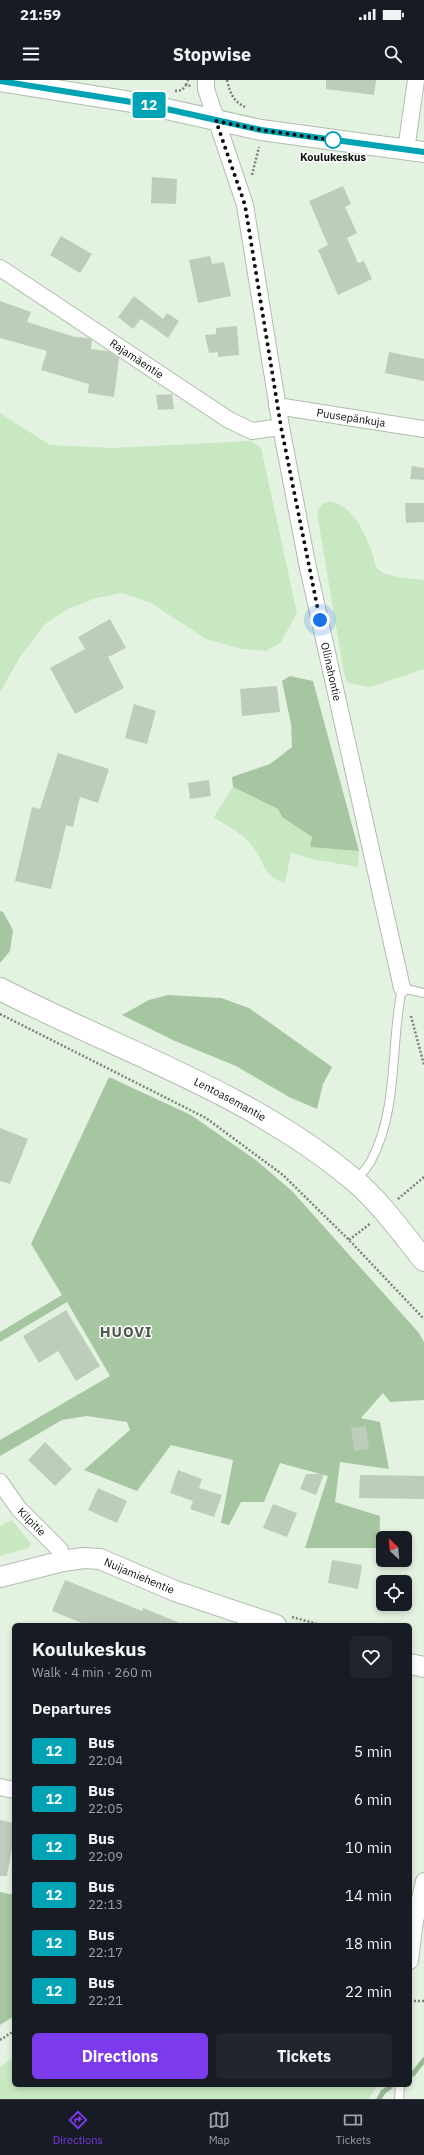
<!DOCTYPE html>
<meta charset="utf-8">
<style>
:root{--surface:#171b24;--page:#20242c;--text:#f1f3f6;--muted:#9ea1a6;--line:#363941;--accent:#7c3aed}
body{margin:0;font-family:"IBM Plex Sans",sans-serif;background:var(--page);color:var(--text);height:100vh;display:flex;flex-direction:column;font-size:15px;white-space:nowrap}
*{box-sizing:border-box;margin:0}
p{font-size:13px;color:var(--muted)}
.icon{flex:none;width:22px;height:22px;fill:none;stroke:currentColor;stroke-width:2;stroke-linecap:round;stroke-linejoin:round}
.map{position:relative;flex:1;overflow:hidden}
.details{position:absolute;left:12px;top:1543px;width:400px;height:464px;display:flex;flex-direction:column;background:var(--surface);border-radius:6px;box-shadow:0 2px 6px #0003}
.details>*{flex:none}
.badge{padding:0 8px;border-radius:3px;font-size:14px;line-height:26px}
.needle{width:26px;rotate:334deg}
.controls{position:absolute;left:376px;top:1451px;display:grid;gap:8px}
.controls a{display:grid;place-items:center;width:36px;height:36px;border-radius:6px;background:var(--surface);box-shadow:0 2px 6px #0003;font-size:20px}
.you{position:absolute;width:20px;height:20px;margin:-10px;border:3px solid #fff;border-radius:50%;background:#1a73e8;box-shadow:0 0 0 6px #1a73e833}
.map>.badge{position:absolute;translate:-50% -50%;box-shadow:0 0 0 2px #fff}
h2{padding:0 20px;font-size:15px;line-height:36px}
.round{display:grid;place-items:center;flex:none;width:42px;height:42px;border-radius:6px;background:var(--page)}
.headline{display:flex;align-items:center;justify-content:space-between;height:68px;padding:0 20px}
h1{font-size:19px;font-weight:700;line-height:30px}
.button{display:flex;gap:8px;margin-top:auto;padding:8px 20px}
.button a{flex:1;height:46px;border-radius:6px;background:var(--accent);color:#fff;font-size:16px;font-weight:700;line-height:46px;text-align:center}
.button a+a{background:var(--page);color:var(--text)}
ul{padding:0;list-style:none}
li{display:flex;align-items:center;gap:12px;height:48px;padding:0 20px}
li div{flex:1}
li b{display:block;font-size:15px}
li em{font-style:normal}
li .badge{min-width:44px;font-weight:700;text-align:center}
.status{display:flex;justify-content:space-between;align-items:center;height:28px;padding:0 20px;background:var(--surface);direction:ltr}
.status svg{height:11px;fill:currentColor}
header{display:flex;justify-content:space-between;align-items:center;height:52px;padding:0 20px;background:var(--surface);font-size:18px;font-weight:700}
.menu{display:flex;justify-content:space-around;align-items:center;height:56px;border-top:1px solid var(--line);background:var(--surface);font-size:11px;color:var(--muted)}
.menu a{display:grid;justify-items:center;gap:2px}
.menu .active{color:var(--accent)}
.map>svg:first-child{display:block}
.green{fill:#c7e8c1}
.forest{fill:#a5c6a0}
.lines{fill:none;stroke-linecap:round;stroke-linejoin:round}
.stream{stroke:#98b993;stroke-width:5}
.building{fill:#beccbc}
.service-casing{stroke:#afbdad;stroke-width:10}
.minor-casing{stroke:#afbdad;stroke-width:18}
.tertiary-casing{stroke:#afbdad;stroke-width:22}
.secondary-casing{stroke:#afbdad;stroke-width:24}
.path{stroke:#7a8378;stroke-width:2.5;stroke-dasharray:2 2;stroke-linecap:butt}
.service{stroke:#fff;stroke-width:8}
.minor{stroke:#fff;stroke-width:16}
.tertiary{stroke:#fff;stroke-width:20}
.secondary{stroke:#fff;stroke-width:22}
.line-casing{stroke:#fff;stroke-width:9}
.line{stroke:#00a3b4;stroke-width:6}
.walk{stroke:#0b0f0a;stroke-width:4;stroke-dasharray:0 7.2}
.stop-dot{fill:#fff;stroke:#00a3b4;stroke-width:2}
.labels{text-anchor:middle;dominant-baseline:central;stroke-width:3;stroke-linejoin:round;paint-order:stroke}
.stop-label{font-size:11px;font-weight:bold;fill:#0b0f0a;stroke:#fff}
.street-label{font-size:11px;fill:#0b0f0a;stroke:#fff}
.district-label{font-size:15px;font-weight:bold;letter-spacing:1px;fill:#4c584b;stroke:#fff}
</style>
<div class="status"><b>21:59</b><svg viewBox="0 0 49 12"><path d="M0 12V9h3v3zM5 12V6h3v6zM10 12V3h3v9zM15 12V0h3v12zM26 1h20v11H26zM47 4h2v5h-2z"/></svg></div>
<header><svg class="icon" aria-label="menu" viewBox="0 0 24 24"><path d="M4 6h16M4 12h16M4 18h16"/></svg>Stopwise<svg class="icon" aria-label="search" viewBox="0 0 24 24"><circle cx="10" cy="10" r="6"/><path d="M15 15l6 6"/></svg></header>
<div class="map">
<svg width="424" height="2019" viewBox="0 0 424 2019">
<rect width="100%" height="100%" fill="#e4f2e1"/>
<path class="green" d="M0,333L50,365L112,368L251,361L261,368L297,533L281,562L266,571L241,569L206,559L151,523L122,513L96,518L68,529L45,544L20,577L0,612Z
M329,421C352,425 363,449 371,470C374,476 374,486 379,490C389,498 411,498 424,500V589L370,607L348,603L344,593L317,433L321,425Z
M233,707L278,729L282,737L312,757L311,767L359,771L358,787L312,779L291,773L285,803C263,797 265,783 253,767C244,754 227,746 214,737Z
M12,1440L31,1464L28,1468L0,1476V1446Z
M14,1977V2005H378L368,2019H0V1987Z"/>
<path class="forest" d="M290,596L313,601L359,771L310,767L312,757L282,737L278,729L233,707L232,697L270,684L292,667L291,644L282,601Z
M0,831L3,832L13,850L10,871L0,883Z
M168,915L221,918L249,928L332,987L323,1004L317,1029L289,1017L236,986L175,961L122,935L149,920Z
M109,997L191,1035L257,1081L292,1111L419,1253L424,1262V1320L390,1322L383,1313L361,1338L380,1342L389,1389L340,1382L335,1422L380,1436L379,1468H305L328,1396L280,1383L264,1422H241L229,1445L221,1443L233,1380L171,1365L137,1411L84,1390L130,1350L127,1342L87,1336L62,1340L0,1376V1360L110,1296L67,1222L0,1262V1252L62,1215L31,1164Z
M0,1812L14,1815V1936L0,1945Z"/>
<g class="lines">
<path class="stream" d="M413,1994L424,1980
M379,2019L383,2012L390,2007"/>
</g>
<path class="building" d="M326,0H376L374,15L326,9Z
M152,97L177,99L176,124L151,123Z
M343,106L351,124L345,127L357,153L347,158L358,183L364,181L372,199L338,215L318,170L328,165L309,121Z
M61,156L92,174L80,193L50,175Z
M210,176L212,184L224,182L231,216L198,223L189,180Z
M134,216L163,239L167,233L179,241L168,258L141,239L133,249L118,237Z
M0,221L31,232L27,242L75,257L88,258L92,260L91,269L108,271L119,278L114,317L88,313L89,304L41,290L47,271L0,258Z
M237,246L239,275L218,277V272L209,273L205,255L216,254V248Z
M389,272L424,279V301L385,293Z
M172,314L174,329L158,330L156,315Z
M412,386L424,388V400L410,399Z
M405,423H424V442L406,443Z
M110,539L126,568L108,577L124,608L75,634L50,588L85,569L78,557Z
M277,606L280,632L242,636L240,609Z
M134,624L156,631L147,664L125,658Z
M58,673L109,689L98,723L80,717L73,747L66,745L51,809L15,801L32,727L40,729Z
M209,700L211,716L190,719L188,703Z
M0,1048L28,1059L10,1104L0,1101Z
M66,1230L100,1286L76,1301L58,1271L39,1283L23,1256Z
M366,1346L369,1369L354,1371L351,1348Z
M45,1362L72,1389L55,1406L28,1380Z
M178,1390L202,1399L199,1408L222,1415L214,1437L190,1429L193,1421L170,1413Z
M306,1394H324L316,1415L300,1409Z
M360,1395L424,1396V1419L359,1418Z
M98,1408L127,1421L117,1443L88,1430Z
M273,1424L297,1433L287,1457L263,1448Z
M332,1480L362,1485L358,1509L328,1503Z
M65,1500L142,1531L143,1528L185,1545H87L52,1531Z
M0,1740L14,1743V1757L7,1796H0Z"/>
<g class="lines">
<g class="service-casing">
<path id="service" d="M356,1101C361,1094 367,1088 371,1081C399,1028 390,966 402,908L424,913
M399,2019L400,2005"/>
</g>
<g class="minor-casing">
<g id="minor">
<path id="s1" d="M206,0V9L245,125L281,347L307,483L402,908"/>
<path d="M406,70L416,0"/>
<path id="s2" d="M0,188L229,340L252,351L281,347"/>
<path id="s3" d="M277,326L424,349"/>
<path id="s4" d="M0,1402L19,1429L60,1470L63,1481"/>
<path d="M0,1707L14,1710"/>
<path d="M410,1881L415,1841L424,1801"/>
</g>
</g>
<g class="tertiary-casing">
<g id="tertiary">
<path d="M0,1L144,24L261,50L424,72"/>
<path id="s5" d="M0,1497L63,1481L84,1478L100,1479L175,1511L276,1545"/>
<path d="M410,1584L424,1587"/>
</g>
</g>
<g class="secondary-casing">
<g id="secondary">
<path id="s6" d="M0,909C120,971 249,1012 354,1100C381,1123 402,1153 424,1180"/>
</g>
</g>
<path class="path" d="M227,0C230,13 233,21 245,27
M186,5L188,0
M175,11L182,10L186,5L191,6
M252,95L259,67
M0,934L206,1038L283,1095L349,1160L424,1239
M411,936L424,985
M398,1119L424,1097
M349,1160L371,1143
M292,1537L321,1545
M410,1921H424
M0,1960L14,1951"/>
<use href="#service" class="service"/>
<use href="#minor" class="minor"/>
<use href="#tertiary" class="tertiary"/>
<use href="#secondary" class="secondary"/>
</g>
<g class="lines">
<g class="line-casing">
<path id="line" d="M0,1L144,24L261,50L424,72"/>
</g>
<use href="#line" class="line"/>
<path class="walk" d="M320,540L281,347L245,125L216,41L261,50L338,61L333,60"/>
</g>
<circle class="stop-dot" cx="333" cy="60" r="8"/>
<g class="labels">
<g class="stop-label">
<text x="333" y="77">Koulukeskus</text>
</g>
<g class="street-label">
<text stroke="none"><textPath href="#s2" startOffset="164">Rajamäentie</textPath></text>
<text stroke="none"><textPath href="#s3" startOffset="75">Puusepänkuja</textPath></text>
<text stroke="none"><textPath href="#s1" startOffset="606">Ollinahontie</textPath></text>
<text stroke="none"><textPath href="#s6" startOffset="255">Lentoasemantie</textPath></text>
<text stroke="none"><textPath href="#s4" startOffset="51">Kilpitie</textPath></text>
<text stroke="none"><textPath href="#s5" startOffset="145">Nuijamiehentie</textPath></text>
</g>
<g class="district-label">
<text x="126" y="1251">HUOVI</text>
</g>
</g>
</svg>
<div class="controls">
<a><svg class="needle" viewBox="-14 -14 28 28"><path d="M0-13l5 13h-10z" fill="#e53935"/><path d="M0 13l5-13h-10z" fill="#9ea1a6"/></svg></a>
<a><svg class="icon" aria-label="locate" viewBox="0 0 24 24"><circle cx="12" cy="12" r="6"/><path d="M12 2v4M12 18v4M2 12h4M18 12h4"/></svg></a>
</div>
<div class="you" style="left:320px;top:540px"></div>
<b class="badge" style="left:149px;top:25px;background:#00a3b4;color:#fff">12</b>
<section class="details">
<div class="headline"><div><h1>Koulukeskus</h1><p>Walk · 4 min · 260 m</p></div><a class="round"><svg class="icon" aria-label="heart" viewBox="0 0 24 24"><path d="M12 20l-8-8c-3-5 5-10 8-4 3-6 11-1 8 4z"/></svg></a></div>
<h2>Departures</h2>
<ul>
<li><span class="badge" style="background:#00a3b4;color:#fff">12</span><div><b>Bus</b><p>22:04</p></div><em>5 min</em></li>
<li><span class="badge" style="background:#00a3b4;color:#fff">12</span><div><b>Bus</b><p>22:05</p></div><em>6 min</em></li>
<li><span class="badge" style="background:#00a3b4;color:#fff">12</span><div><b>Bus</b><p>22:09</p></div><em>10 min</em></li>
<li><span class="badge" style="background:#00a3b4;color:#fff">12</span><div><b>Bus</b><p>22:13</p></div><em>14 min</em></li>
<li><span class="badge" style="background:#00a3b4;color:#fff">12</span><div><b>Bus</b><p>22:17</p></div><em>18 min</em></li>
<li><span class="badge" style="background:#00a3b4;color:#fff">12</span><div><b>Bus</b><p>22:21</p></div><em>22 min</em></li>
</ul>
<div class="button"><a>Directions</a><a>Tickets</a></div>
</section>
</div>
<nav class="menu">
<a class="active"><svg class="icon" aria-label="directions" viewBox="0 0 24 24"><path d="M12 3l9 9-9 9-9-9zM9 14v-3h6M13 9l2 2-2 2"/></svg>Directions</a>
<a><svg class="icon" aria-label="map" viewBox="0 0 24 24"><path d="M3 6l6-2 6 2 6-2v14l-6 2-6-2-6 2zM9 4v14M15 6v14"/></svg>Map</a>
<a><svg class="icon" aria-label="tickets" viewBox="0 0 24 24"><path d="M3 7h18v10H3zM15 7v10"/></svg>Tickets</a>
</nav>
